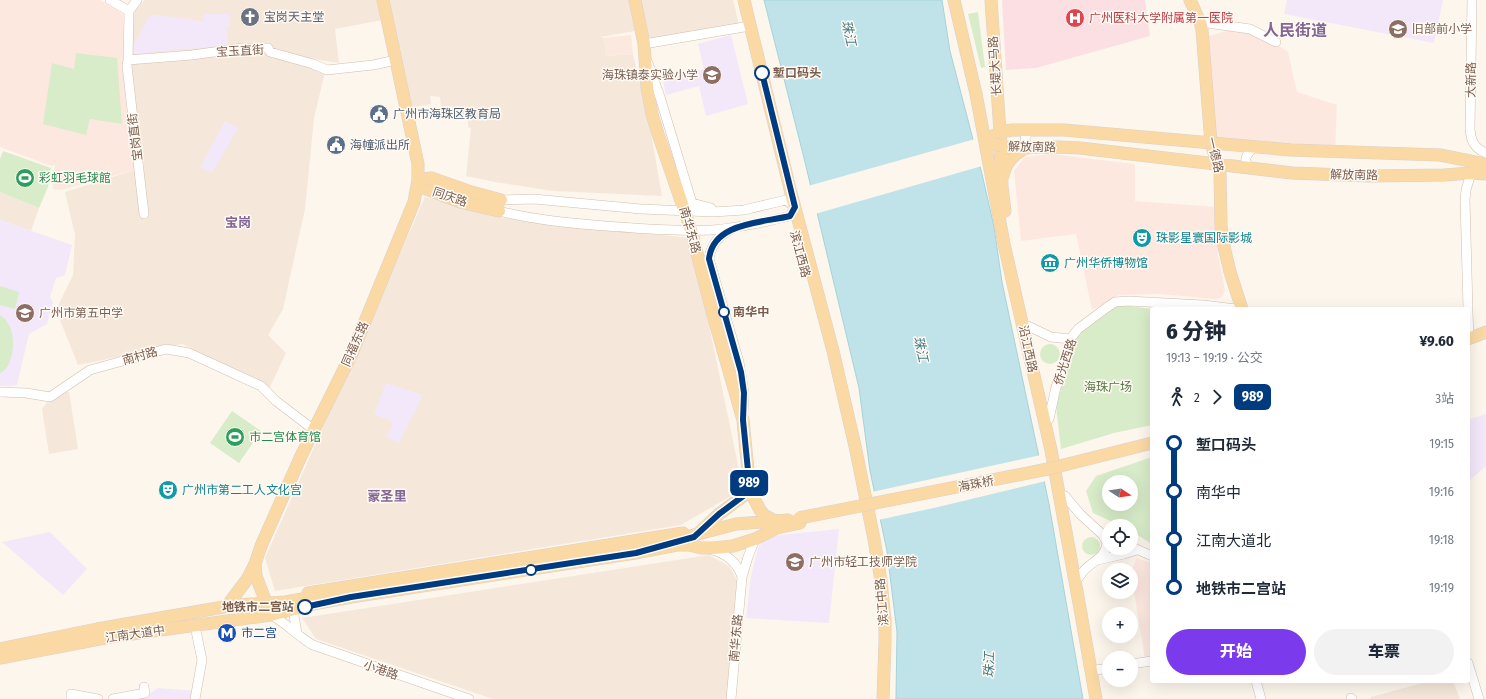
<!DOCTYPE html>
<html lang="zh">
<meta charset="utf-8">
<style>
:root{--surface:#fff;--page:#f2f2f3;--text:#1f2937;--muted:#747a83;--accent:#7c3aed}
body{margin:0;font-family:"Fira Sans Condensed","Noto Sans SC",sans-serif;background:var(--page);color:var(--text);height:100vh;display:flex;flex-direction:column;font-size:15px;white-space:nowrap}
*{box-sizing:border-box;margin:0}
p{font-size:13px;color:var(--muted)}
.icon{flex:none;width:22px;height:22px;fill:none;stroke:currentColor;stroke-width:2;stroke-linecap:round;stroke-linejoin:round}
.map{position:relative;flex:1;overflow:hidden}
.panel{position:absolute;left:1150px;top:307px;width:320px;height:376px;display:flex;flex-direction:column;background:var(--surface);border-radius:4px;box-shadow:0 4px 16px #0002}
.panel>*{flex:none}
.badge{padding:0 8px;border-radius:6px;font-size:14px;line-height:26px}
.needle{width:26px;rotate:102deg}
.fabs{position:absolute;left:1102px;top:475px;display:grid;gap:8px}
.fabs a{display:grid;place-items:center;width:36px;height:36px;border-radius:50%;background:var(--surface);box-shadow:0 4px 16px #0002;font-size:20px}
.map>.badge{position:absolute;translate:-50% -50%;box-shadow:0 0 0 2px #fff}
.legs{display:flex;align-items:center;gap:6px;height:44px;padding:0 16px;font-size:13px}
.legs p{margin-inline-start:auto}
.head{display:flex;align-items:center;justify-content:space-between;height:68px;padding:0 16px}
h1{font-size:22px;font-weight:800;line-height:30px}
.action{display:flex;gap:8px;margin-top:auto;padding:8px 16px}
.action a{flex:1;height:46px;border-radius:24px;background:var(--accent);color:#fff;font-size:16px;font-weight:800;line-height:46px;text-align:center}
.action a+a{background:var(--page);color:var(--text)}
ul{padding:0 16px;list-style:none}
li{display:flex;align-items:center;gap:14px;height:48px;font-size:15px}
li i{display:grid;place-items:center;width:6px;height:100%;margin:0 5px;background:currentColor}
li i::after{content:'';width:10px;height:10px;margin:-5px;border:3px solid;border-radius:50%;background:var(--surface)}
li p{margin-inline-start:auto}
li:first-child i{background:linear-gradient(#0000 50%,currentColor 0)}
li:last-child i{background:linear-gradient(currentColor 50%,#0000 0)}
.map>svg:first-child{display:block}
.residential{fill:#f5e8da}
.commercial{fill:#fde8e0}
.education{fill:#f3e8fa}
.medical{fill:#fbdfe3}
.green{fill:#d8ecc9;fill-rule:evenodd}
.water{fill:#bfe3e8;stroke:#a5d3da}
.pier{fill:#fdf6ec}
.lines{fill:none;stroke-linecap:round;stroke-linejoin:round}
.minor-casing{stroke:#d1beb0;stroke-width:10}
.major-casing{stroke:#dad1cd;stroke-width:13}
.minor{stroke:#fff;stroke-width:9}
.major{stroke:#fbd9a5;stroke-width:12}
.major-bridge-casing{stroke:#dad1cd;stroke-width:13;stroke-linecap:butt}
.major-bridge{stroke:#fbd9a5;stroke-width:12}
.line-1-casing{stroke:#fff;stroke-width:9}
.line-1{stroke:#003b80;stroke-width:6}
.stop-1-dot{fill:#fff;stroke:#003b80;stroke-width:2}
.labels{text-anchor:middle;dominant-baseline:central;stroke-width:3;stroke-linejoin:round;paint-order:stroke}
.worship-label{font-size:12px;fill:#5b616d;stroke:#fffaf3;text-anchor:start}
.health-label{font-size:12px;fill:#be3a42;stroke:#fffaf3;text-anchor:start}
.education-label{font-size:12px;fill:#785e54;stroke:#fffaf3;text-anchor:start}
.street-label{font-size:12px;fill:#7a5c4d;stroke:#fffaf3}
.stop-label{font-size:12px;font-weight:bold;fill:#7a5c4d;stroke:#fffaf3;text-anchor:start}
.service-label{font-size:12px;fill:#4e5e75;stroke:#fffaf3;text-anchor:start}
.leisure-label{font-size:12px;fill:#27864d;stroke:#fffaf3;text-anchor:start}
.culture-label{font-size:12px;fill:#0d838f;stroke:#fffaf3;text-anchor:start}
.park-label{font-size:12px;fill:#537a41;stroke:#fffaf3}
.transit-label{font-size:12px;fill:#164399;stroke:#fffaf3;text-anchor:start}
.water-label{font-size:13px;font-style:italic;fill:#437c86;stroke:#fffaf3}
.neighbourhood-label{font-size:13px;font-weight:bold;fill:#846695;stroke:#fffaf3}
.district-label{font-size:16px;font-weight:bold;fill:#846695;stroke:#fffaf3}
</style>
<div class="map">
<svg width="1486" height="699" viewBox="0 0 1486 699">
<rect width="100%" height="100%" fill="#fdf6ec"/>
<path class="residential" d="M144,0H380L383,20L335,29L339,63L270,52L267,46L133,56V14Z
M385,0H629L635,31L600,37L604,38L606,56L633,54L649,122L662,196L553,191L495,182L466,176L471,128L468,127V117L453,116L452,106L441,107L440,97L430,96L431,104L410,108Z
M640,0H733L739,24L647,40Z
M265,50L325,72L314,118L305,209L283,309L268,335L286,353L270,387L182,344L78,365L56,310L73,275L75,235L65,192L144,167L130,66L132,63Z
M0,192L39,208L31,231L0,220Z
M425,197L504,218L691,238L743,489L681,525L275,591L265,558Z
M69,392L78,449L49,454L42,409L48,401L59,393Z
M709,555L729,566L737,580L728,699H493L316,639L302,618Z
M1430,681H1453L1460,699H1371V697Z"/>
<path class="commercial" d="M0,0H100L123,14V65L126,104L135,170L60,190L53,189L55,165L51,166L0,147Z
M1240,27L1268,38L1288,52L1297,92L1337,105L1335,152L1211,143L1202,38Z
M631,35L633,54L606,56L604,38Z
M1051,154L1135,164V201L1217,207L1218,221V255L1225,290L1222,297L1217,299L1159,294L1119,295L1092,310L1076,234L1021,241L1014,171L1025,157Z
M1136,558L1152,563V657L1145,659L1131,573Z"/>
<path class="education" d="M1287,0H1443L1434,43L1284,14Z
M203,14H229L230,26H227L228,45L134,54L135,42L150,15L176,17L204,22Z
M731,35L748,104L706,116L699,86L666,95L663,80L704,69L698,44Z
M225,121L238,128L212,173L200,167Z
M0,220L72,245L65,275L56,278L50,297L53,302L47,324L29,334L17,385L9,386H0Z
M386,383L423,395L399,443L387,437L393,422L374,414Z
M1486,414V466L1468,482V463L1471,461L1468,454V420Z
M839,529L829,623L746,618L751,576L758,548L766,538L780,535Z
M50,532L87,569L63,595L2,542Z
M158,688L196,691L194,699H122L146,696Z"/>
<path class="medical" d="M1002,0H1145L1150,36L1036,68L1006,70Z"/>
<path class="green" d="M978,12L985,67L981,68L968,14Z
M76,53L117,58L122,124L90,119L86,135L43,124L52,63L74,69Z
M3,151L51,168L48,187L39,208L0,192V159Z
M0,286L19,292L15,309L0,305Z
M1122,305L1152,309V425L1114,433L1061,449L1056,406L1075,340C1086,324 1104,312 1122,305Z
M0,315C16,324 16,353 7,367C5,370 2,372 0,374Z
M1040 354a10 10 0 1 1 20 0a10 10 0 1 1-20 0Z
M232,411L261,431L239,463L210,443Z
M1152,457V544L1131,531V526H1121L1093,513L1086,491L1096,476ZM1109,482H1131V504H1109Z
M1082 546a9 9 0 1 1 18 0a9 9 0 1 1-18 0Z"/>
<path class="water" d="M764,0H942L950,51L982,174L994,227L1002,282L1049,504L1083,699H896L897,632L887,551L870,471L859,388L804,158Z"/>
<path class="pier" d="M975,139L982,166L815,214L808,186Z
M1041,455L1046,481L938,507L878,520L872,492Z"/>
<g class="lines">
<g class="minor-casing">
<path id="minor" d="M110,0L129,11L137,0
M1472,0L1470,129C1471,141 1474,148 1486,153
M129,11L128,60L192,55L243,48H268L270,52L313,64L327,70L373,65L396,60
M1200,22L1250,29L1276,42
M644,44L744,27L751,24
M128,60L127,66L144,214
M648,63L660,97L692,203L711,208
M1030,130C1024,136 1023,142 1030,148
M1251,169C1241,162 1247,152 1255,147
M499,211C534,220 569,223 605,226C640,228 677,232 712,230C738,228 765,222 790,216L795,207L786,200L744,210L713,212L641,209L534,199L501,200
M732,229C719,236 711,244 709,259L739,362L744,393L743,414
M1468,309L1465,200L1466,190L1471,173
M1468,312L1469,338
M1028,326L1051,337L1070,339
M0,392L26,393L50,397L90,370L166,349L189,353L261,386L276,401L314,430
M1049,419L1056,387L1066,359L1070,339L1078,329L1106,308L1115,302L1128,301L1203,305L1236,309
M1065,496L1080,514L1103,535L1107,543C1105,561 1088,561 1079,577
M1132,547L1152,556
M712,550C727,554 737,562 742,577
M1098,560L1124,554L1137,550
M293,610L297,633
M271,615C287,623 298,637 313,645L469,699
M1468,663L1479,699
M1131,664L1152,661
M1096,670L1109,668
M1256,681L1261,699
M1351,698L1352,699
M71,699V694L98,699
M113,699L145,693L144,687
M195,699L202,660L195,626
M731,699L742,577L748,557L755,539"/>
</g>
<g class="major-casing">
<path id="major" d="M635,0L644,44L647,87L652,114L658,134L691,230L713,315L743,420L750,491L760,510L764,515L775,521
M744,0L791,193L833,351L855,446L874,539L881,581L885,621V642L883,699
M954,0L976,94L1004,244L1051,450L1081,614L1096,699
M991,0L1000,132L1002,187L1005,211
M1190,0L1200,22L1202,30L1211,143L1220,173L1221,226L1223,242L1230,272L1242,309
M993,136L1000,132L1012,130H1064L1291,150L1440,155L1486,164
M1002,146L1015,148L1058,147L1080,148L1292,173L1370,176L1444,175L1471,173L1486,174
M1003,176C1006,163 1012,156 1024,149
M418,180L426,189L460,202L499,211
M418,180L431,178L468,191L501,200
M1468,339L1486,332
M700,532L719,514L750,491
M675,540L736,524L788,520
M308,593L683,533
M227,606L248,578L255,564
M269,610L256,576L255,564L261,546L301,456L352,353L414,202L418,180V164L383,0
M0,649L97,629L235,605L286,602L319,596
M0,658L110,637L271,615L318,603L351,597L635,553L677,545H689L701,548H714L733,546L755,539L777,528L800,523"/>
</g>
<use href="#minor" class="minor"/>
<use href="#major" class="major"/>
<g class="major-bridge-casing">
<path id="major-bridge" d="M994,144L1002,146
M799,518L1048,469L1152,443"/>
</g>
<use href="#major-bridge" class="major-bridge"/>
</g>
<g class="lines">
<g class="line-1-casing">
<path id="line-1" d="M305,607L351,597L636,553L694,537L719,514L750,491L743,420L744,393L741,372L709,259C713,222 762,223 790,216L795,207L762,73"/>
</g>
<use href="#line-1" class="line-1"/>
</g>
<defs>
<g id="church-disc" transform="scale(1)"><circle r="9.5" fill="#6b7280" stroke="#fffaf3"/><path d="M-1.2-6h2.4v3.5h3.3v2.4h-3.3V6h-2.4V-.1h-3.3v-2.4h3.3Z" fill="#fff"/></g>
<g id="hospital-disc" transform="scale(1)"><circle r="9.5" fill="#e0444e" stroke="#fffaf3"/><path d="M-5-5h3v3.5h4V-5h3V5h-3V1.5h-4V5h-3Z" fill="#fff"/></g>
<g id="school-disc" transform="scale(1)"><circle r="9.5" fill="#8d6e63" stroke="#fffaf3"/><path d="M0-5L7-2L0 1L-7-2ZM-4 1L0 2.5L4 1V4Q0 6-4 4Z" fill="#fff"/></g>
<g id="civic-disc" transform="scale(1)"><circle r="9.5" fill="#5c6f8a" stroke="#fffaf3"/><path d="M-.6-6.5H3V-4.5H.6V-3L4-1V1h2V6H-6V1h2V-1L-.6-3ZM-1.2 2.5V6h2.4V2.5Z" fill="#fff"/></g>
<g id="stadium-disc" transform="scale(1)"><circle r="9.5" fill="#2e9e5b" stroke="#fffaf3"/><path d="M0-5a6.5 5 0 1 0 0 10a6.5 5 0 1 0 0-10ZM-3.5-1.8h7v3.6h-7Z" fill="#fff"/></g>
<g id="theatre-disc" transform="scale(1)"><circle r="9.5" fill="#0f9aa8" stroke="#fffaf3"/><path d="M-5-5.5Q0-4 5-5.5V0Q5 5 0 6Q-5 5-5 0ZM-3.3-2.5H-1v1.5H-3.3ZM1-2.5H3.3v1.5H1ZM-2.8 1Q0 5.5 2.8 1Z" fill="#fff"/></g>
<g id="museum-disc" transform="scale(1)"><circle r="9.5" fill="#0f9aa8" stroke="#fffaf3"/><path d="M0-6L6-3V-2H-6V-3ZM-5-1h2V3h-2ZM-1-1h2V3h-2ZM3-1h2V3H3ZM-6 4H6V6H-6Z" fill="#fff"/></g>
<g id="metro-disc" transform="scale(1)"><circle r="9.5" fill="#1a4fb4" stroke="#fffaf3"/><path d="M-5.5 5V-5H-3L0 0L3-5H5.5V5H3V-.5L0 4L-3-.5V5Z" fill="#fff"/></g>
</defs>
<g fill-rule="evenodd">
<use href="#church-disc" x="250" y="17"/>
<use href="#hospital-disc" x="1075" y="18"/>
<use href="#school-disc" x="1398" y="29"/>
<use href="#school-disc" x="712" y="75"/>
<use href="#civic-disc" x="379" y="114"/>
<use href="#civic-disc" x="336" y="145"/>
<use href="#stadium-disc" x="25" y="178"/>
<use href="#theatre-disc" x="1142" y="238"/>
<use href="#museum-disc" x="1050" y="263"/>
<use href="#school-disc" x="25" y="313"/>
<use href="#stadium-disc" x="235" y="437"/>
<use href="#theatre-disc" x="168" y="490"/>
<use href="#school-disc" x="795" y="562"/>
<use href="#metro-disc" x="227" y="633"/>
</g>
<g class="stop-1-dot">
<circle cx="762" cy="73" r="7"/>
<circle cx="724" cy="312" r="5"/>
<circle cx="531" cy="570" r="5"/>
<circle cx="305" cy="607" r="7"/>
</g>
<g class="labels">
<g class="worship-label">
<text x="264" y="17">宝岗天主堂</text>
</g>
<g class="health-label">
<text x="1089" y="18">广州医科大学附属第一医院</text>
</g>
<g class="education-label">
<text x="1412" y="29">旧部前小学</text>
<text x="698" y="75" text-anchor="end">海珠镇泰实验小学</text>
<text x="39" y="313">广州市第五中学</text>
<text x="809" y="562">广州市轻工技师学院</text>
</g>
<g class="street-label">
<text transform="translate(240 51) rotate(-3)">宝玉直街</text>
<text transform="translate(995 66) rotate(-94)">长堤大马路</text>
<text transform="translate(1471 80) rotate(-89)">大新路</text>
<text transform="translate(135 137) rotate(-97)">宝岗直街</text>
<text transform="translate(1032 147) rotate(1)">解放南路</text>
<text transform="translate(1215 155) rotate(77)">一德路</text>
<text transform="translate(1354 175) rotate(1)">解放南路</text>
<text transform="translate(450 197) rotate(19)">同庆路</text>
<text transform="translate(690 230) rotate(74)">南华东路</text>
<text transform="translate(800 254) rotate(75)">滨江西路</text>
<text transform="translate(355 344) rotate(-66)">同福东路</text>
<text transform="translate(1028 349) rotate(78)">沿江西路</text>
<text transform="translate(140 356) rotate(-16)">南村路</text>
<text transform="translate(1065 362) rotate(-72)">侨光西路</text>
<text transform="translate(976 484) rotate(-11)">海珠桥</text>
<text transform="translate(882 602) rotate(-95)">滨江中路</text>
<text transform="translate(135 634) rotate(-8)">江南大道中</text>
<text transform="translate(736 638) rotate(-85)">南华东路</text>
<text transform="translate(381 670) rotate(19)">小港路</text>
</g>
<g class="stop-label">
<text x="773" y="73">堑口码头</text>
<text x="733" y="312">南华中</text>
<text x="294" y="607" text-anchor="end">地铁市二宫站</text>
</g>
<g class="service-label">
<text x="393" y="114">广州市海珠区教育局</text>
<text x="350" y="145">海幢派出所</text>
</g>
<g class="leisure-label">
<text x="39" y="178">彩虹羽毛球館</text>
<text x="249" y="437">市二宫体育馆</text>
</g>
<g class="culture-label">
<text x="1156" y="238">珠影星寰国际影城</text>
<text x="1064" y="263">广州华侨博物馆</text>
<text x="182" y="490">广州市第二工人文化宫</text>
</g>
<g class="park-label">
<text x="1108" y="387">海珠广场</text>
</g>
<g class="transit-label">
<text x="241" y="633">市二宫</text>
</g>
<g class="water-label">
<text transform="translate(849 33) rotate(77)">珠江</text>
<text transform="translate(921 349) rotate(77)">珠江</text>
<text transform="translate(989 665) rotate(-89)">珠江</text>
</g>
<g class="neighbourhood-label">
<text x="238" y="222">宝岗</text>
<text x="387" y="496">蒙圣里</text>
</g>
<g class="district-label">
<text x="1295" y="30">人民街道</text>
</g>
</g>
</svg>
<div class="fabs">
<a><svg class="needle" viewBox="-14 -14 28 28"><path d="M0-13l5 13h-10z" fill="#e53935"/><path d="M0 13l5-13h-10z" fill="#747a83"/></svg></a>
<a><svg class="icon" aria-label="locate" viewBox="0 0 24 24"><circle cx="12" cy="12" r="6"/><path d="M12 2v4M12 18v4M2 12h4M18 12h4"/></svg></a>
<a><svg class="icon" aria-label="layers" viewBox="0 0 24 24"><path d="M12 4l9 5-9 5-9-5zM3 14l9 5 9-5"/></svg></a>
<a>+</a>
<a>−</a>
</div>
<b class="badge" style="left:749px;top:483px;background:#003b80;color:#fff">989</b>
<section class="panel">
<div class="head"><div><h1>6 分钟</h1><p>19:13 – 19:19 · 公交</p></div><b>¥9.60</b></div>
<div class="legs"><svg class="icon" aria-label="walk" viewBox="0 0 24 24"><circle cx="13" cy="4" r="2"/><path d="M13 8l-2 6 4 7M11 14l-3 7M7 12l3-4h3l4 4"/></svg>2<svg class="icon" aria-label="forward" viewBox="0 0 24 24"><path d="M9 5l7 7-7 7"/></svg><b class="badge" style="background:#003b80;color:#fff">989</b><p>3站</p></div>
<ul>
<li><i style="color:#003b80"></i><b>堑口码头</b><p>19:15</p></li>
<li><i style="color:#003b80"></i><span>南华中</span><p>19:16</p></li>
<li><i style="color:#003b80"></i><span>江南大道北</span><p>19:18</p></li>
<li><i style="color:#003b80"></i><b>地铁市二宫站</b><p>19:19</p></li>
</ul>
<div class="action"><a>开始</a><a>车票</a></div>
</section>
</div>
